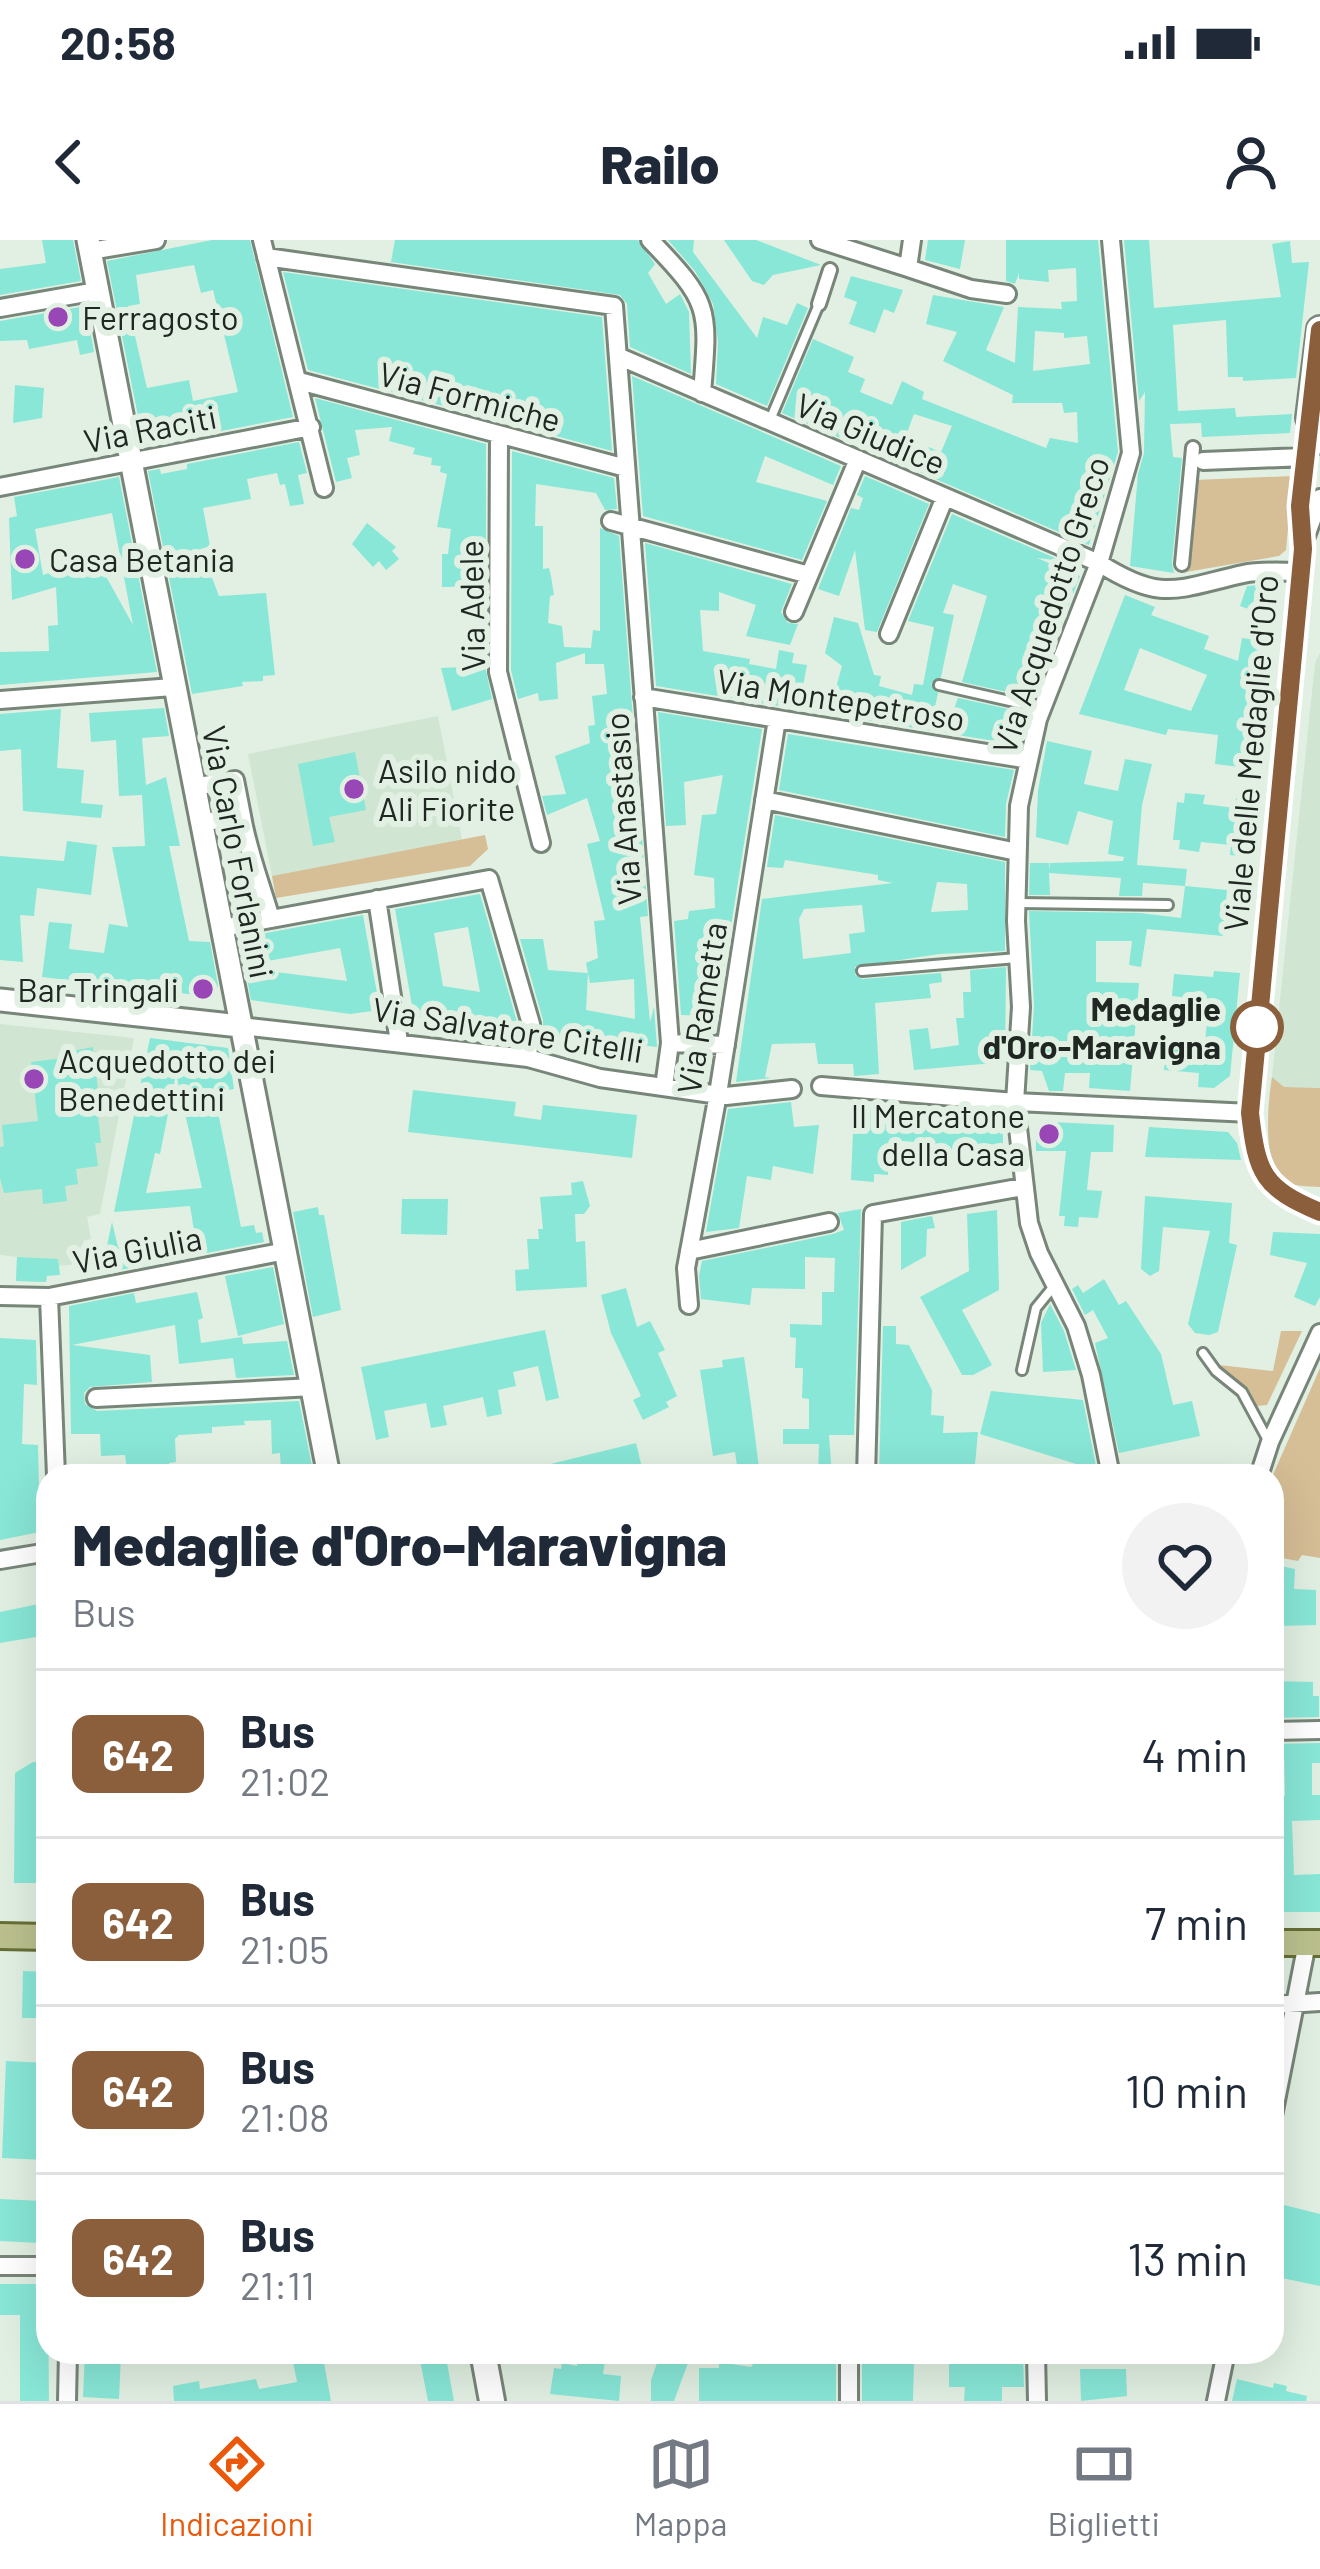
<!DOCTYPE html>
<html lang="it">
<style>
:root{--surface:#fff;--page:#f2f2f3;--text:#1f2937;--muted:#747a83;--line:#e0e1e3;--accent:#ea580c}
body{margin:0;font-family:Barlow,sans-serif;background:var(--page);color:var(--text);height:100vh;display:flex;flex-direction:column;font-size:45px;white-space:nowrap}
*{box-sizing:border-box;margin:0}
p{font-size:39px;color:var(--muted)}
.icon{flex:none;width:66px;height:66px;fill:none;stroke:currentColor;stroke-width:2;stroke-linecap:round;stroke-linejoin:round}
.map{position:relative;flex:1;overflow:hidden}
.drawer{position:absolute;left:36px;top:1224px;width:1248px;height:900px;display:flex;flex-direction:column;background:var(--surface);border-radius:36px;box-shadow:0 12px 48px #0002}
.drawer>*{flex:none}
.badge{padding:0 24px;border-radius:18px;font-size:42px;line-height:78px}
.map>.badge{position:absolute;translate:-50% -50%;box-shadow:0 0 0 6px #fff}
.round{display:grid;place-items:center;flex:none;width:126px;height:126px;border-radius:63px;background:var(--page)}
.headline{display:flex;align-items:center;justify-content:space-between;height:204px;padding:0 36px}
h1{font-size:57px;font-weight:800;line-height:90px}
ul{padding:0;list-style:none}
li{display:flex;align-items:center;gap:36px;height:168px;padding:0 36px;border-top:3px solid var(--line)}
li div{flex:1}
li b{display:block;font-size:45px}
li em{font-style:normal}
li .badge{min-width:132px;font-weight:700;text-align:center}
.status{display:flex;justify-content:space-between;align-items:center;height:84px;padding:0 60px;background:var(--surface);direction:ltr}
.status svg{height:33px;fill:currentColor}
header{display:flex;justify-content:space-between;align-items:center;height:156px;padding:0 36px;background:var(--surface);font-size:54px;font-weight:800}
.dock{display:flex;justify-content:space-around;align-items:center;height:168px;border-top:3px solid var(--line);background:var(--surface);font-size:33px;color:var(--muted)}
.dock a{display:grid;justify-items:center;gap:6px}
.dock .current{color:var(--accent)}
.map>svg:first-child{display:block}
.built{fill:#d0e6d2}
.green{fill:#d6be96}
.building{fill:#88e7d7;fill-rule:evenodd}
.lines{fill:none;stroke-linecap:round;stroke-linejoin:round}
.service-casing{stroke:#788579;stroke-width:14}
.pedestrian-casing{stroke:#788579;stroke-width:18}
.minor-casing{stroke:#788579;stroke-width:22}
.tertiary-casing{stroke:#788579;stroke-width:27}
.secondary-casing{stroke:#788579;stroke-width:30}
.primary-casing{stroke:#676f36;stroke-width:30}
.path{stroke:#848f85;stroke-width:3;stroke-dasharray:12 6;stroke-linecap:butt}
.service{stroke:#fff;stroke-width:8}
.pedestrian{stroke:#fff;stroke-width:12}
.minor{stroke:#fff;stroke-width:16}
.tertiary{stroke:#fff;stroke-width:21}
.secondary{stroke:#fff;stroke-width:24}
.primary{stroke:#bbc08e;stroke-width:24}
.line-casing{stroke:#fff;stroke-width:27}
.line{stroke:#8b5e3c;stroke-width:18}
.poi-dot{fill:#9947b6;stroke:#e1f0e2;stroke-width:4.5}
.stop-dot{fill:#fff;stroke:#8b5e3c;stroke-width:6}
.labels{text-anchor:middle;dominant-baseline:central;stroke-width:12;stroke-linejoin:round;paint-order:stroke}
.poi-label{font-size:33px;fill:#202621;stroke:#e1f0e2;text-anchor:start}
.street-label{font-size:33px;fill:#202621;stroke:#e1f0e2}
.stop-label{font-size:33px;font-weight:bold;fill:#202621;stroke:#e1f0e2;text-anchor:end}
</style>
<div class="status"><b>20:58</b><svg viewBox="0 0 49 12"><path d="M0 12V9h3v3zM5 12V6h3v6zM10 12V3h3v9zM15 12V0h3v12zM26 1h20v11H26zM47 4h2v5h-2z"/></svg></div>
<header><svg class="icon" aria-label="back" viewBox="0 0 24 24"><path d="M15 5l-7 7 7 7"/></svg>Railo<svg class="icon" aria-label="person" viewBox="0 0 24 24"><circle cx="12" cy="8" r="4"/><path d="M4 21q1-7 8-7t8 7"/></svg></header>
<div class="map">
<svg width="1320" height="2161" viewBox="0 0 1320 2161">
<rect width="100%" height="100%" fill="#e1f0e2"/>
<path class="built" d="M1320,413V848L1284,847L1272,837L1315,423Z
M438,476L462,600L272,636L248,514Z
M0,784L134,798L100,974L87,977L91,999L83,1001L87,1023L48,1027L46,1042L16,1041L17,1017L0,1015Z"/>
<path class="green" d="M1293,236L1286,310L1279,316L1186,332L1194,240Z
M485,595L488,609L470,626L276,658L272,636Z
M1272,837L1284,847L1320,848V947C1308,946 1292,947 1283,940C1262,923 1268,861 1272,837Z
M1281,1091H1302L1267,1165L1257,1166L1219,1125L1273,1131Z
M1320,1128V1318L1302,1315L1298,1321L1277,1317L1272,1324V1237Z"/>
<path class="building" d="M42,0H73L81,41L0,55V29L46,23Z
M212,0H250L293,177L144,206L107,21ZM194,25L201,53L213,50L238,152L193,161L189,140L147,148L128,66L140,64L136,35Z
M395,0H638L655,24L648,33L666,64L680,54L689,72L691,134L630,107L627,64L620,55L391,22Z
M668,0H694L693,12L757,98L763,77L787,85L797,63L808,68L767,166L716,144L718,102L713,64L695,31Z
M724,0H756L821,25L773,35L764,45L752,41Z
M928,0H965L960,29L925,20Z
M1006,0H1098L1118,212L1089,305L782,173L813,99L854,117L848,132L865,139L860,152L892,165L902,141L924,152L922,159L1046,208L1050,198L1078,203L1077,172L1064,173L1062,163H1012L1013,155L943,121L957,92L926,84L933,55L1004,67L986,110L1015,123L1018,67L1062,69L1061,62L1077,61L1076,28L1048,30L1049,42L1019,39V33L1015,44L1006,41ZM1035,91L1064,93V98L1087,96L1090,124L1033,131ZM914,174L952,186L941,212L905,198Z
M1124,0H1149L1154,68L1281,57L1272,4L1290,1L1292,23L1309,22L1296,138L1243,141V137H1228L1226,80L1173,85L1178,171L1235,168L1236,177L1292,174L1290,193L1202,197L1201,183L1170,184L1173,217L1182,218L1172,323L1174,333L1130,326L1138,234L1144,213L1145,152L1139,161Z
M283,32L602,77L612,211L308,130Z
M851,36L903,50L894,73L884,69L875,93L849,84L857,62L844,57Z
M86,66L94,112L80,115L77,100L29,109L27,100L0,101V81Z
M632,136L841,226L833,245L765,216L756,242L827,261L802,320L643,276Z
M15,145L44,148L42,178L13,183Z
M315,158L486,204V346L442,347V314H448L451,289L437,287L447,234L440,232L441,226L431,225L432,218L413,214L415,208L389,201L392,187L355,190L360,215L347,218L352,238L336,242Z
M299,202L307,233L298,235L304,264L290,266L285,244L280,245L277,233L247,239L251,259L203,268L210,306L201,309L219,356L266,353L275,435L263,436V441L242,442L243,446L192,454L148,231L160,229L161,234L187,229V224Z
M512,211L614,238L617,269L605,270L596,253L536,244L535,286H543V329L549,328L551,336L554,355L550,356L548,383L562,386L564,407L591,408L593,390L600,391V288L619,296L648,676L640,677L650,782L654,767L657,807L543,794V780L520,699H543L548,730L588,733L586,723L598,718L594,681L605,680L587,604L600,601L587,558L547,575L542,556L566,554L555,516L590,503L588,486L595,485L592,456L607,454L604,424H585V413L556,423L558,459L539,461L538,453L518,459L511,430ZM588,733L590,743L634,739L635,779L586,770Z
M865,236L929,264L877,392L865,390L855,310L839,356L818,349L851,268L859,270L863,258L857,255Z
M119,237L157,432L0,445V412L49,411L48,386L58,385L56,347L12,360L9,278L17,276L14,257ZM112,273L133,385L98,322L89,326L85,320L43,335L35,289Z
M952,274L1062,321L1037,318L1080,336L1033,458L962,442L987,356L953,344L943,373L954,375L941,437L931,444L938,453L935,467L953,472L958,458L1027,473L1019,505L656,446L645,303L792,344L781,372L788,383L798,384L790,405L746,396L756,365L719,352V371L700,370L703,411L750,419L749,424L776,429L779,410L794,413L792,423L807,425L803,446L835,451L842,426L825,413L834,377L858,383L874,435L881,436L879,446L912,455L914,444L923,445L934,387L908,381Z
M367,283L396,307L392,311L399,319L386,330L379,321L373,327L352,304Z
M1277,344L1273,378L1240,366L1247,346Z
M1125,355L1155,367L1151,375L1209,396L1204,409L1238,421L1242,398L1271,402L1257,529L1215,524L1218,495L1168,489L1166,495L1079,474ZM1140,408L1207,435L1191,471L1124,450Z
M485,426L492,459L452,471L441,428Z
M164,468L169,496L142,498L146,545L166,537L180,606H169L189,701L210,702L218,745L214,757L42,737L49,682L72,684L69,709L104,713L109,684L128,687L112,607L145,606L142,555L119,556L116,500L91,502L89,473Z
M61,469L57,528L84,530L81,563L103,565L101,578L23,571L21,509L0,511V474Z
M658,472L762,489L716,782L708,781L710,776L681,775L674,681L688,679L689,671L715,668L714,638L694,635L702,575L716,574L723,535L684,542L686,585L666,586Z
M788,494L1014,530L1006,564L1005,597L779,550Z
M1047,501L1092,511L1084,544L1118,551L1125,519L1152,524L1142,565L1137,625L1187,629L1185,646L1143,643L1142,656H1119L1121,638L1049,633L1050,655H1029L1030,623H1049V631L1050,623L1123,621L1124,617L1108,614L1113,581L1078,571L1068,605L1036,597L1038,551Z
M355,512L366,570L329,577L335,602L313,606L298,524Z
M1185,553L1205,555L1203,564L1235,568L1236,558L1254,561L1248,617L1230,615L1231,605L1201,602L1199,612L1179,609L1180,600H1173L1177,562L1184,563Z
M775,575L1005,622V711L939,714L855,727V735L862,739L941,733L942,742L929,744L931,758L875,763L879,834L854,836L853,824H818L815,803L772,804L765,837L771,838L736,842L762,659L893,643L878,640V635L785,620L783,628L767,627ZM937,642L967,644L968,670L931,672ZM862,665L865,692L849,694L851,713L803,719L799,679L804,669Z
M67,601L97,605L91,655L37,648L34,676L20,675L23,722L0,720V616L64,621Z
M1185,646L1227,650L1223,696L1147,689L1141,727L1129,725L1132,701H1096V742L1139,743L1130,851L1089,848L1090,833H1065L1063,851H1049L1042,831L1030,830L1034,766L1029,671L1140,673L1181,678Z
M480,654L518,785V791L414,777L395,669ZM468,687L480,752L443,746L434,693Z
M363,675L380,770L350,774L251,760L245,728L347,741L340,708L245,725L239,698Z
M1006,727L1005,822L914,830L909,790L928,788L931,809L959,805L956,778H964L963,752H971L970,730Z
M1214,731L1240,733L1230,836L1214,848L1198,847L1199,833L1164,830L1167,799L1205,803L1209,760L1172,756L1174,734L1213,737Z
M150,798L228,808L234,849L214,852L241,987L254,985L256,993L262,992L264,1002L104,1033L100,1015H105L112,982L118,1007L127,1005L128,1012L195,996L190,966L114,972ZM176,834L202,948L146,953L155,913L160,914Z
M93,807L101,875L98,876L101,903H95L98,926L76,929L78,944L65,946L67,961L43,964L42,949L4,953L0,938V907L4,906L2,885L38,881L31,822L63,818L62,813Z
M413,850L516,862L514,876L541,880L543,865L637,875L632,918L408,892Z
M791,862L794,887L819,885L813,934L773,926L771,940L747,936L739,988L706,992L728,869Z
M854,868L1003,875V905L989,904L988,909L957,907L956,920L939,927L925,926L927,903L891,900L888,935L874,934V942L851,940Z
M1051,882L1114,885L1113,912H1091L1087,950L1102,951L1098,978L1079,977L1078,987L1064,986L1065,976H1059L1066,911H1036V894Z
M1149,887L1228,892L1237,903L1241,920L1145,917Z
M583,941L590,966L584,974H575L576,1002L585,1001L587,1047L516,1051L515,1030L529,1029L527,999H539L538,989H543L540,957L572,955L571,943Z
M1145,956L1232,963L1229,1003L1237,1005L1218,1092L1209,1095L1195,1093L1188,1084L1210,991L1163,987L1159,1031L1150,1036L1141,1029Z
M402,959H448L447,995L401,994Z
M318,967L319,975H324L341,1070L313,1077L293,972Z
M861,969L854,1195H829L832,1236H818L819,1204H783V1189H809V1159L802,1158L803,1128H795L796,1098L790,1097V1084L822,1085V1052H834L835,1018L805,1017V1049L752,1048L750,1065L701,1059L699,1036L702,1021L833,994L844,990L838,973Z
M997,970L999,1050L962,1070L992,1125L973,1135H962L920,1057L969,1031L967,974Z
M932,976L935,988L927,989L926,1016L901,1030V982Z
M1273,992L1320,994V1057L1315,1066L1294,1057L1307,1023L1270,1015Z
M17,1017L58,1019L60,1035L47,1036L46,1042L16,1041Z
M273,1027L284,1084L238,1096L225,1036Z
M1104,1039L1119,1065L1126,1061L1161,1114L1173,1165L1192,1161L1200,1196L1119,1213L1095,1103L1108,1098L1093,1070L1085,1075L1072,1049L1078,1045L1083,1053Z
M626,1048L637,1087L650,1081L665,1110L658,1113L677,1156L666,1162L669,1167L643,1180L633,1160L641,1156L611,1093L601,1055Z
M197,1052L203,1078L198,1080L201,1103L242,1097L243,1104L287,1101L294,1135L236,1138L233,1118L179,1124L175,1085L72,1105L150,1115L152,1142L90,1147L84,1153L85,1164L97,1171L299,1161L314,1236H293L292,1229L281,1231L280,1213L272,1214L271,1180L244,1181L245,1185L212,1187V1193L179,1195L175,1199L176,1222L169,1223L171,1236H128L125,1215L101,1216L100,1194H71L69,1066L134,1053L136,1063Z
M1050,1064L1064,1091L1076,1130L1043,1132L1041,1083Z
M883,1086H896V1104L909,1105L932,1150L931,1175L944,1176L943,1193L978,1192L974,1236H879Z
M545,1090L559,1158L546,1161L538,1126L513,1132L516,1146L498,1150L502,1174L487,1177L483,1157L443,1166L447,1185L431,1188L426,1163L384,1171L389,1197L376,1200L361,1127Z
M0,1098L36,1100L37,1145L24,1144L22,1204L38,1205L40,1292L0,1300Z
M744,1117L751,1165L760,1236L738,1232L735,1212L713,1216L700,1130L723,1127L722,1120Z
M991,1151L1083,1160L1096,1226L1089,1228L980,1194Z
M636,1203L644,1236H523L522,1231Z
M1272,1324L1295,1329L1294,1349L1316,1350V1385L1280,1386V1358H1272Z
M48,1362V1395L0,1403V1372Z
M1272,1441L1313,1442V1456H1319V1477L1272,1478Z
M1320,1503V1523H1312V1555H1320V1580L1292,1581L1294,1635L1320,1634V1672H1272V1557L1285,1556L1284,1512H1272V1504Z
M33,1522H48V1643H14L15,1533Z
M23,1731L48,1732V1778H22Z
M6,1821L48,1823L44,1920L2,1918Z
M0,1959L42,1961L39,2003L0,2001Z
M1272,1962L1320,1974V2046L1272,2036Z
M0,2044H48L49,2161H20V2075H0Z
M85,2112L121,2114L119,2159L83,2157Z
M291,2112H322L331,2161H174L173,2146L199,2141L200,2149L256,2139L259,2149L297,2142Z
M427,2112H445L454,2161H428L420,2120L428,2119Z
M661,2112H692L674,2161H651V2140Z
M773,2112H836V2161H699V2128H719V2122L751,2127L756,2120L772,2123Z
M862,2112H890L889,2121L914,2122L913,2161H862Z
M954,2112H1023L1024,2147H1002V2161H964L965,2147H949V2123H953Z
M586,2120L605,2121L603,2134L621,2136L619,2161L550,2154L554,2128L561,2129L562,2123L577,2126L578,2121Z
M1080,2129H1126L1127,2156L1081,2161Z
M1237,2139L1273,2148L1274,2143L1287,2146L1286,2151L1307,2156L1306,2161H1232Z"/>
<g class="lines">
<g class="service-casing">
<path id="service" d="M770,180L819,64
M939,445L1041,468
M1018,663L1168,665
M862,731L1017,718
M1203,1113L1216,1131L1242,1152L1269,1202
M1022,1130L1036,1068L1054,1046"/>
</g>
<g class="pedestrian-casing">
<path id="pedestrian" d="M819,64L830,30
M1182,324L1193,208"/>
</g>
<g class="minor-casing">
<path id="minor" d="M262,0L324,248
M650,0C711,63 709,68 702,153
M820,0L908,28L912,0
M1111,0L1131,213L1099,323L1038,479L1019,566L1016,681L1021,767L1015,862L1029,983L1039,1013L1076,1086L1091,1135L1111,1236
M90,11L156,0
M266,17L614,66L670,803L664,847
M908,28L971,49L1007,54
M0,68L97,51
M620,117L1099,323C1162,363 1176,349 1243,334C1261,330 1282,332 1301,332
M299,141L626,228
M1309,179L1300,266L1303,309L1251,873C1257,933 1264,948 1320,971
M499,195L498,432L541,603
M1203,221L1305,217
M0,247L311,187
M611,281L809,335
M1306,296L1320,258
M794,372L858,219
M889,394L945,257
M643,457L1029,520
M0,460L173,447
M193,547L235,540L242,576L200,583
M764,560L1017,612
M242,576C248,612 261,644 271,679
M377,659L399,802
M222,688L489,639L531,784L528,818
M240,786L528,818L600,838L726,856L792,849
M670,803L726,805
M821,846L1015,862L1251,873
M689,1011L829,982
M0,1056L49,1057L286,1011
M49,1057L56,1236
M689,1065L686,1028L718,854L777,479
M96,1158L314,1147
M866,1236L873,974L1023,947
M1259,1236L1270,1202L1320,1093
M0,1320L48,1312
M1272,1491L1320,1490
M1272,1765L1320,1762
M1272,1881L1307,1703
M0,2026H48
M1036,2112L1037,2161
M67,2161L68,2112
M849,2161V2112
M1216,2161L1226,2112"/>
</g>
<g class="tertiary-casing">
<path id="tertiary" d="M88,0L329,1236
M0,760L240,786"/>
</g>
<g class="secondary-casing">
<path id="secondary" d="M1320,89L1309,178L1320,201
M483,2112L492,2161"/>
</g>
<g class="primary-casing">
<path id="primary" d="M0,1696L48,1697
M1272,1703H1320"/>
</g>
<path class="path" d="M1272,1736H1283"/>
<use href="#service" class="service"/>
<use href="#pedestrian" class="pedestrian"/>
<use href="#minor" class="minor"/>
<use href="#tertiary" class="tertiary"/>
<use href="#secondary" class="secondary"/>
<use href="#primary" class="primary"/>
</g>
<g class="lines">
<g class="line-casing">
<path id="line" d="M1320,90L1300,266L1303,309L1250,873C1257,934 1263,948 1320,972"/>
</g>
<use href="#line" class="line"/>
</g>
<g class="poi-dot">
<circle cx="58" cy="77" r="12"/>
<circle cx="25" cy="319" r="12"/>
<circle cx="354" cy="549" r="12"/>
<circle cx="203" cy="749" r="12"/>
<circle cx="34" cy="839" r="12"/>
<circle cx="1049" cy="894" r="12"/>
</g>
<circle class="stop-dot" cx="1257" cy="787" r="24"/>
<g class="labels">
<g class="poi-label">
<text x="82" y="77">Ferragosto</text>
<text x="49" y="319">Casa Betania</text>
<text x="378" y="530">Asilo nido<tspan x="378" dy="38">Ali Fiorite</tspan></text>
<text x="179" y="749" text-anchor="end">Bar Tringali</text>
<text x="58" y="820">Acquedotto dei<tspan x="58" dy="38">Benedettini</tspan></text>
<text x="1025" y="875" text-anchor="end">Il Mercatone<tspan x="1025" dy="38">della Casa</tspan></text>
</g>
<g class="street-label">
<text transform="translate(470 156) rotate(15)">Via Formiche</text>
<text transform="translate(150 188) rotate(-11)">Via Raciti</text>
<text transform="translate(871 193) rotate(23)">Via Giudice</text>
<text transform="translate(1050 365) rotate(-72)">Via Acquedotto Greco</text>
<text transform="translate(471 366) rotate(-91)">Via Adele</text>
<text transform="translate(841 459) rotate(9)">Via Montepetroso</text>
<text transform="translate(1250 513) rotate(-85)">Viale delle Medaglie d'Oro</text>
<text transform="translate(622 569) rotate(-94)">Via Anastasio</text>
<text transform="translate(239 612) rotate(79)">Via Carlo Forlanini</text>
<text transform="translate(701 768) rotate(-81)">Via Rametta</text>
<text transform="translate(508 789) rotate(9)">Via Salvatore Citelli</text>
<text transform="translate(137 1009) rotate(-11)">Via Giulia</text>
</g>
<g class="stop-label">
<text x="1221" y="768">Medaglie<tspan x="1221" dy="38">d'Oro-Maravigna</tspan></text>
</g>
</g>
</svg>
<section class="drawer">
<div class="headline"><div><h1>Medaglie d'Oro-Maravigna</h1><p>Bus</p></div><a class="round"><svg class="icon" aria-label="heart" viewBox="0 0 24 24"><path d="M12 20l-8-8c-3-5 5-10 8-4 3-6 11-1 8 4z"/></svg></a></div>
<ul>
<li><span class="badge" style="background:#8b5e3c;color:#fff">642</span><div><b>Bus</b><p>21:02</p></div><em>4 min</em></li>
<li><span class="badge" style="background:#8b5e3c;color:#fff">642</span><div><b>Bus</b><p>21:05</p></div><em>7 min</em></li>
<li><span class="badge" style="background:#8b5e3c;color:#fff">642</span><div><b>Bus</b><p>21:08</p></div><em>10 min</em></li>
<li><span class="badge" style="background:#8b5e3c;color:#fff">642</span><div><b>Bus</b><p>21:11</p></div><em>13 min</em></li>
</ul>
</section>
</div>
<nav class="dock">
<a class="current"><svg class="icon" aria-label="directions" viewBox="0 0 24 24"><path d="M12 3l9 9-9 9-9-9zM9 14v-3h6M13 9l2 2-2 2"/></svg>Indicazioni</a>
<a><svg class="icon" aria-label="map" viewBox="0 0 24 24"><path d="M3 6l6-2 6 2 6-2v14l-6 2-6-2-6 2zM9 4v14M15 6v14"/></svg>Mappa</a>
<a><svg class="icon" aria-label="tickets" viewBox="0 0 24 24"><path d="M3 7h18v10H3zM15 7v10"/></svg>Biglietti</a>
</nav>
